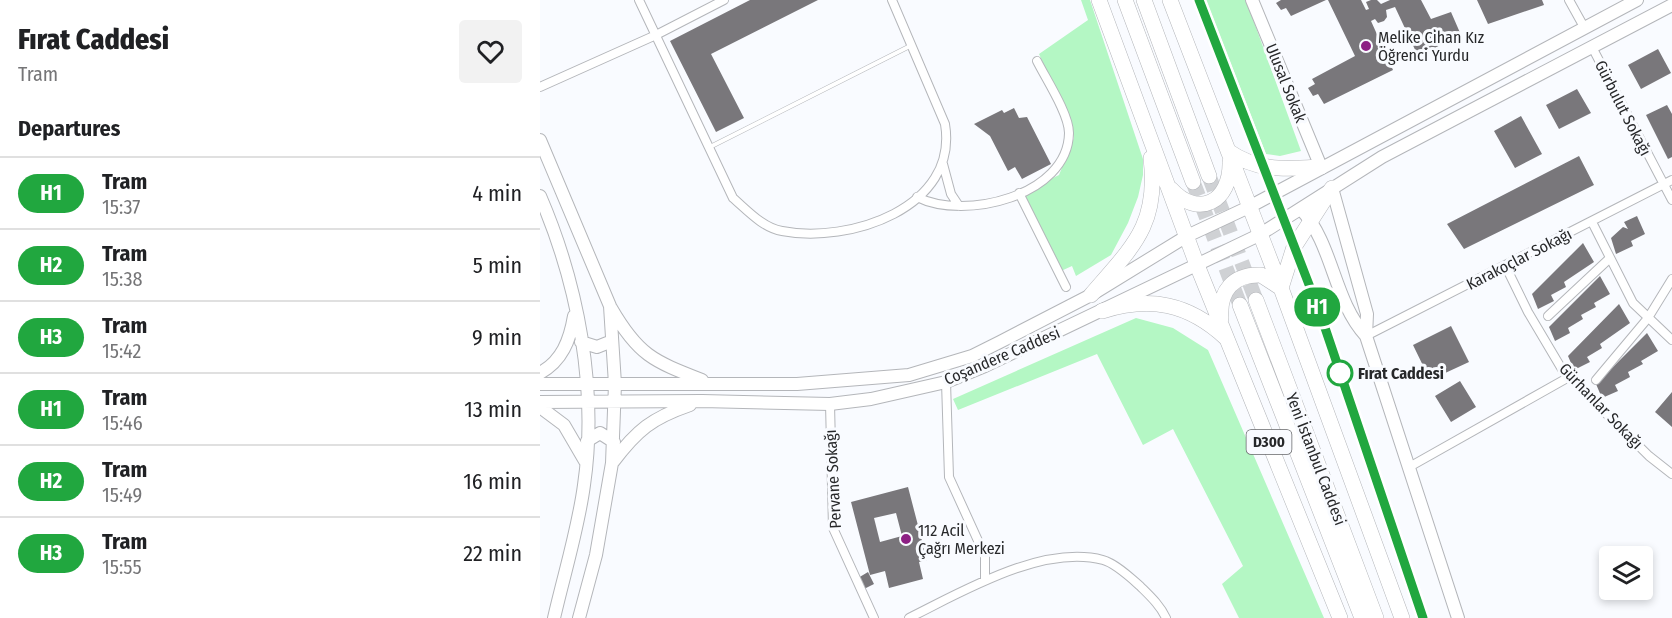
<!DOCTYPE html>
<meta charset="utf-8">
<style>
:root{--surface:#fff;--page:#f2f2f2;--text:#202124;--muted:#757577;--line:#e0e0e0}
body{margin:0;font-family:"Fira Sans Condensed",sans-serif;background:var(--page);color:var(--text);height:100vh;display:flex;flex-direction:column;font-size:22px;white-space:nowrap}
*{box-sizing:border-box;margin:0}
p{font-size:20px;color:var(--muted)}
.icon{flex:none;width:33px;height:33px;fill:none;stroke:currentColor;stroke-width:2;stroke-linecap:round;stroke-linejoin:round}
.map{position:relative;flex:1;overflow:hidden}
.details{display:flex;flex-direction:column;background:var(--surface);width:540px}
.details>*{flex:none}
.badge{padding:0 12px;border-radius:20px;font-size:21px;line-height:39px}
.fabs{position:absolute;left:1059px;top:546px;display:grid;gap:12px}
.fabs a{display:grid;place-items:center;width:54px;height:54px;border-radius:6px;background:var(--surface);box-shadow:0 3px 9px #0003;font-size:30px}
.map>.badge{position:absolute;translate:-50% -50%;box-shadow:0 0 0 3px #fff}
h2{padding:0 18px;font-size:22px;line-height:54px}
.round{display:grid;place-items:center;flex:none;width:63px;height:63px;border-radius:6px;background:var(--page)}
.head{display:flex;align-items:center;justify-content:space-between;height:102px;padding:0 18px}
h1{font-size:28px;font-weight:800;line-height:45px}
ul{padding:0;list-style:none}
li{display:flex;align-items:center;gap:18px;height:72px;padding:0 18px;border-top:2px solid var(--line)}
li div{flex:1}
li b{display:block;font-size:22px}
li em{font-style:normal}
li .badge{min-width:66px;font-weight:700;text-align:center}
main{display:flex;flex:1;min-height:0}
.map>svg:first-child{display:block}
.green{fill:#b4f7c4}
.building{fill:#79777b;fill-rule:evenodd}
.lines{fill:none;stroke-linecap:round;stroke-linejoin:round}
.highway-tunnel{stroke:#cfd1d4;stroke-width:15;stroke-dasharray:15 8;stroke-linecap:butt}
.lane-casing{stroke:#b4b6ba;stroke-width:5}
.street-casing{stroke:#b4b6ba;stroke-width:10}
.secondary-casing{stroke:#b4b6ba;stroke-width:14}
.primary-casing{stroke:#b4b6ba;stroke-width:14}
.highway-casing{stroke:#b4b6ba;stroke-width:16}
.lane{stroke:#fff;stroke-width:4}
.street{stroke:#fff;stroke-width:8}
.secondary{stroke:#fff;stroke-width:12}
.primary{stroke:#fff;stroke-width:12}
.highway{stroke:#fff;stroke-width:15}
.tram{stroke:#5e5f61;stroke-width:1.5}
.line-casing{stroke:#fff;stroke-width:14}
.line{stroke:#21a73f;stroke-width:9}
.poi-dot{fill:#8d2084;stroke:#f9fbff;stroke-width:2}
.stop-dot{fill:#fff;stroke:#21a73f;stroke-width:3}
.labels{text-anchor:middle;dominant-baseline:central;stroke-width:6;stroke-linejoin:round;paint-order:stroke}
.shield{fill:#f9fbff;stroke:#66676a;stroke-width:1.5}
.shield-label{font-size:15px;font-weight:bold;fill:#27282a}
.poi-label{font-size:16px;fill:#27282a;stroke:#f9fbff;text-anchor:start}
.street-label{font-size:16px;fill:#27282a;stroke:#f9fbff}
.stop-label{font-size:16px;font-weight:bold;fill:#27282a;stroke:#f9fbff;text-anchor:start}
</style>
<main>
<section class="details">
<div class="head"><div><h1>Fırat Caddesi</h1><p>Tram</p></div><a class="round"><svg class="icon" aria-label="heart" viewBox="0 0 24 24"><path d="M12 20l-8-8c-3-5 5-10 8-4 3-6 11-1 8 4z"/></svg></a></div>
<h2>Departures</h2>
<ul>
<li><span class="badge" style="background:#21a73f;color:#fff">H1</span><div><b>Tram</b><p>15:37</p></div><em>4 min</em></li>
<li><span class="badge" style="background:#21a73f;color:#fff">H2</span><div><b>Tram</b><p>15:38</p></div><em>5 min</em></li>
<li><span class="badge" style="background:#21a73f;color:#fff">H3</span><div><b>Tram</b><p>15:42</p></div><em>9 min</em></li>
<li><span class="badge" style="background:#21a73f;color:#fff">H1</span><div><b>Tram</b><p>15:46</p></div><em>13 min</em></li>
<li><span class="badge" style="background:#21a73f;color:#fff">H2</span><div><b>Tram</b><p>15:49</p></div><em>16 min</em></li>
<li><span class="badge" style="background:#21a73f;color:#fff">H3</span><div><b>Tram</b><p>15:55</p></div><em>22 min</em></li>
</ul>
</section>
<div class="map">
<svg width="1132" height="618" viewBox="0 0 1132 618">
<rect width="100%" height="100%" fill="#f9fbff"/>
<path class="green" d="M541,0H550L603,159V175L598,197L588,223L571,255L536,276L532,266L521,271L482,193L519,175L534,138L530,121L499,54L548,20Z
M666,0H706L761,151L740,156L726,154Z
M596,318L633,328L668,350L784,618H699L682,584L703,566L633,429L603,445L557,354L418,410L413,399Z"/>
<path class="building" d="M210,0H278L171,54L204,118L176,132L130,41Z
M741,0H786L751,16L746,8L741,10L736,3Z
M788,0H821L826,10L829,9L826,2L831,0H837L841,4L850,0H881L891,19L911,12L921,35L878,56L855,7L846,10L847,17L844,21L838,23L835,19L831,21L853,70L784,104L778,94L773,96L768,88L775,84L772,79L815,56Z
M937,0H1002L1004,5L948,24Z
M1118,49L1131,73L1101,89L1088,65Z
M1037,89L1051,113L1019,129L1006,105Z
M1127,105L1132,114V157L1128,159L1106,115Z
M474,108L479,118L487,117L511,164L482,179L475,167L468,171L450,136L434,124L462,110L464,113Z
M981,116L1002,154L975,168L954,131Z
M1039,156L1054,185L924,249L907,224Z
M1097,216L1105,234L1091,241L1093,246L1076,254L1071,238L1083,227L1088,229L1084,222Z
M1043,243L1054,262L1024,282L1026,287L1011,295L1014,301L998,309L992,294Z
M1060,276L1070,294L1054,303L1056,307L1041,315L1043,319L1028,328L1030,333L1015,341L1009,327Z
M1079,304L1090,323L1060,344L1062,348L1047,357L1050,362L1034,370L1028,356Z
M911,326L929,362L890,380L873,345Z
M1107,333L1118,351L1101,361L1103,364L1088,372L1090,377L1075,385L1078,391L1062,398L1056,384Z
M920,381L936,407L911,422L895,396Z
M1132,392V427L1115,412Z
M368,487L387,560L379,562L383,579L349,588L345,571L330,575L311,502ZM356,513L362,536L340,542L334,518Z
M328,572L334,584L324,589L318,578Z"/>
<g class="lines">
<path class="highway-tunnel" d="M669,176L716,300
M653,182L700,305"/>
<g class="lane-casing">
<path id="lane" d="M170,147L372,45"/>
</g>
<g class="street-casing">
<path id="street" d="M99,0L193,198C207,210 223,228 242,231C309,244 419,208 405,124L352,0
M1029,0L1044,27
M1052,47L1132,200
M0,87L116,35L184,0
M403,164L411,194L419,206
M479,193L526,287
M377,197C424,221 528,196 529,133C529,114 506,79 497,61
M1052,222L1093,303L1132,340
M966,267L988,312L1023,371L1109,456L1132,474
M1008,316L1070,258
M826,336L1132,180
M1056,380L1108,318L1132,279
M406,382L409,477L445,556V580
M290,404L293,528L334,618
M871,466L1029,377
M369,618C422,592 502,544 563,560C575,563 591,578 600,586C610,596 620,605 626,618"/>
</g>
<g class="secondary-casing">
<path id="secondary" d="M712,0L781,167
M0,140L70,306L75,384L72,463L56,555L39,618
M792,188L827,314L826,336
M0,196C38,284 58,389 44,485C38,530 24,574 14,618
M761,209C794,246 793,300 826,336L918,618
M71,308C98,355 113,361 162,380
M41,342L57,347L72,341
M0,373C22,361 30,340 34,316
M0,384H257L369,375L432,356L460,342L551,295L647,236L709,207
M0,402L162,401L290,404L331,399L406,382L445,366L719,235
M0,407L24,425L45,461
M47,441L60,433L74,442
M73,462C97,430 112,418 150,405"/>
</g>
<g class="primary-casing">
<path id="primary" d="M709,207L1097,0
M719,235L842,157L1132,5"/>
</g>
<g class="highway-casing">
<path id="highway" d="M559,0L657,265L800,618
M585,0L653,182
M604,0L669,176
M630,0L741,288L862,618
M688,151C718,172 745,169 781,167
M631,189C658,219 691,202 690,162
M741,288L754,247L792,188
M551,295C592,247 619,226 611,158
M716,300L836,618
M700,305L822,618
M562,311C610,296 648,303 686,338
M681,318C679,291 693,274 721,275L741,288"/>
</g>
<use href="#lane" class="lane"/>
<use href="#street" class="street"/>
<use href="#secondary" class="secondary"/>
<use href="#primary" class="primary"/>
<use href="#highway" class="highway"/>
<path class="tram" d="M655,0L776,315L878,618"/>
</g>
<g class="lines">
<g class="line-casing">
<path id="line" d="M659,0L780,313L883,618"/>
</g>
<use href="#line" class="line"/>
</g>
<g class="poi-dot">
<circle cx="826" cy="46" r="6"/>
<circle cx="366" cy="539" r="6"/>
</g>
<circle class="stop-dot" cx="800" cy="373" r="12"/>
<g class="labels">
<rect class="shield" x="706.5" y="430" width="45" height="24" rx="4.5"/>
<g class="shield-label">
<text x="729" y="442">D300</text>
</g>
<g class="poi-label">
<text x="838" y="37">Melike Cihan Kız<tspan x="838" dy="18">Öğrenci Yurdu</tspan></text>
<text x="378" y="530">112 Acil<tspan x="378" dy="18">Çağrı Merkezi</tspan></text>
</g>
<g class="street-label">
<text transform="translate(746 83) rotate(68)">Ulusal Sokak</text>
<text transform="translate(1083 108) rotate(63)">Gürbulut Sokağı</text>
<text transform="translate(979 259) rotate(-27)">Karakoçlar Sokağı</text>
<text transform="translate(462 356) rotate(-23)">Coşandere Caddesi</text>
<text transform="translate(1061 406) rotate(46)">Gürhanlar Sokağı</text>
<text transform="translate(776 459) rotate(69)">Yeni İstanbul Caddesi</text>
<text transform="translate(293 479) rotate(-93)">Pervane Sokağı</text>
</g>
<g class="stop-label">
<text x="818" y="373">Fırat Caddesi</text>
</g>
</g>
</svg>
<div class="fabs">
<a><svg class="icon" aria-label="layers" viewBox="0 0 24 24"><path d="M12 4l9 5-9 5-9-5zM3 14l9 5 9-5"/></svg></a>
</div>
<b class="badge" style="left:777px;top:307px;background:#21a73f;color:#fff">H1</b>
</div>
</main>
